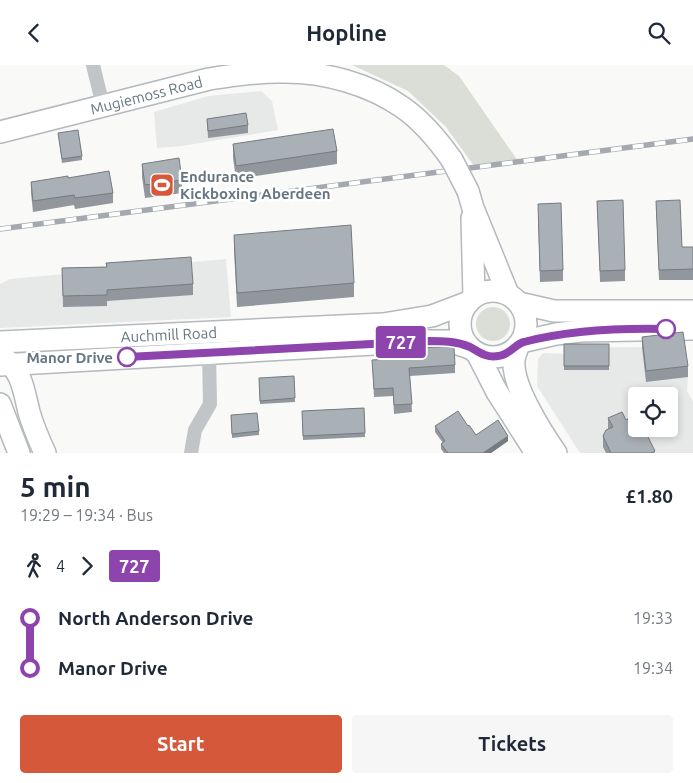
<!DOCTYPE html>
<meta charset="utf-8">
<style>
:root{--surface:#fff;--page:#f6f6f7;--text:#1f2937;--muted:#747a83;--accent:#d6583b}
body{margin:0;font-family:Ubuntu,sans-serif;background:var(--page);color:var(--text);height:100vh;display:flex;flex-direction:column;font-size:19px;white-space:nowrap}
*{box-sizing:border-box;margin:0}
p{font-size:16px;color:var(--muted)}
.icon{flex:none;width:28px;height:28px;fill:none;stroke:currentColor;stroke-width:2;stroke-linecap:round;stroke-linejoin:round}
.map{position:relative;height:388px;overflow:hidden}
.drawer{display:flex;flex-direction:column;background:var(--surface);flex:1}
.drawer>*{flex:none}
.badge{padding:0 10px;border-radius:4px;font-size:18px;line-height:32px}
.controls{position:absolute;left:628px;top:322px;display:grid;gap:10px}
.controls a{display:grid;place-items:center;width:50px;height:50px;border-radius:5px;background:var(--surface);box-shadow:0 2px 8px #0003;font-size:25px}
.map>.badge{position:absolute;translate:-50% -50%;box-shadow:0 0 0 2px #fff}
.legs{display:flex;align-items:center;gap:8px;height:55px;padding:0 20px;font-size:16px}
.legs p{margin-inline-start:auto}
.summary{display:flex;align-items:center;justify-content:space-between;height:85px;padding:0 20px}
h1{font-size:28px;font-weight:700;line-height:38px}
.button{display:flex;gap:10px;margin-top:auto;padding:10px 20px}
.button a{flex:1;height:58px;border-radius:5px;background:var(--accent);color:#fff;font-size:20px;font-weight:700;line-height:58px;text-align:center}
.button a+a{background:var(--page);color:var(--text)}
ul{padding:0 20px;list-style:none}
li{display:flex;align-items:center;gap:18px;height:50px;font-size:19px}
li i{display:grid;place-items:center;width:8px;height:100%;margin:0 6px;background:currentColor}
li i::after{content:'';width:12px;height:12px;margin:-6px;border:4px solid;border-radius:50%;background:var(--surface)}
li p{margin-inline-start:auto}
li:first-child i{background:linear-gradient(#0000 50%,currentColor 0)}
li:last-child i{background:linear-gradient(currentColor 50%,#0000 0)}
header{display:flex;justify-content:space-between;align-items:center;height:65px;padding:0 20px;background:var(--surface);font-size:22px;font-weight:700}
.map>svg:first-child{display:block}
.built{fill:#e7e8e8;fill-rule:evenodd}
.green{fill:#daded7}
.lines{fill:none;stroke-linecap:round;stroke-linejoin:round}
.primary-casing{stroke:#b4b9bd;stroke-width:24}
.minor{stroke:#c1c5c8;stroke-width:14}
.primary{stroke:#fff;stroke-width:21}
.rail-casing{stroke:#a3a9ae;stroke-width:5.5}
.rail{stroke:#fff;stroke-width:4;stroke-dasharray:11;stroke-linecap:butt}
.primary-bridge-casing{stroke:#b4b9bd;stroke-width:24;stroke-linecap:butt}
.primary-bridge{stroke:#fff;stroke-width:21}
.wall{fill:#91979d}
.shaded-wall{fill:#767b7f}
.building{fill:#a9b0b6;stroke:#767b7f}
.line-1-casing{stroke:#fff;stroke-width:11}
.line-1{stroke:#8e44ad;stroke-width:8}
.stop-1-dot{fill:#fff;stroke:#8e44ad;stroke-width:2.5}
.labels{text-anchor:middle;dominant-baseline:central;stroke-width:5;stroke-linejoin:round;paint-order:stroke}
.street-label{font-size:15px;fill:#667680;stroke:#fff}
.poi-label{font-size:15px;font-weight:bold;fill:#667680;stroke:#fff;text-anchor:start}
.stop-label{font-size:15px;font-weight:bold;fill:#667680;stroke:#fff;text-anchor:end}
</style>
<header><svg class="icon" aria-label="back" viewBox="0 0 24 24"><path d="M15 5l-7 7 7 7"/></svg>Hopline<svg class="icon" aria-label="search" viewBox="0 0 24 24"><circle cx="10" cy="10" r="6"/><path d="M15 15l6 6"/></svg></header>
<div class="map">
<svg width="693" height="388" viewBox="0 0 693 388">
<rect width="100%" height="100%" fill="#f9f9f8"/>
<path class="built" d="M261,26L272,36L278,65L182,81L157,83L154,47L208,31Z
M226,194L231,252L0,263V219L10,214Z
M683,277L688,312L687,326L693,336V388H580L537,321L538,294L543,288L564,289V283L642,282ZM636,331H669V364H636Z"/>
<path class="green" d="M352,0H444L459,11L518,96L474,101L446,62L408,26Z
M476 259a17 17 0 1 1 34 0a17 17 0 1 1-34 0Z"/>
<g class="lines">
<g class="primary-casing">
<g id="primary">
<path id="s1" d="M0,67L209,14C234,10 260,6 285,7C325,7 369,19 402,42C421,55 438,75 452,95"/>
<path d="M468,126L473,143L508,229"/>
<path d="M472,153L474,232"/>
<circle cx="493" cy="259" r="33"/>
<path d="M519,238L554,246H693"/>
<path id="s2" d="M0,277L383,259L432,251L469,237"/>
<path d="M521,277L556,269L580,266L693,264"/>
<path d="M518,281C517,286 514,291 514,296C512,321 542,368 556,388"/>
<path d="M477,288L497,327L536,388"/>
<path d="M2,292C22,304 24,327 29,347C33,361 39,375 45,388"/>
<path d="M0,300L428,276H449L470,283"/>
<path d="M0,339L19,388"/>
</g>
</g>
<path class="minor" d="M93,0L103,41
M191,388L195,365L210,339L209,288"/>
<use href="#primary" class="primary"/>
<g class="rail-casing">
<path id="rail" d="M0,164L693,74"/>
</g>
<use href="#rail" class="rail"/>
<g class="primary-bridge-casing">
<path id="primary-bridge" d="M452,95L468,126"/>
</g>
<use href="#primary-bridge" class="primary-bridge"/>
</g>
<path class="wall" d="M207,54L248,60V68L208,73Z
M58,68L82,91V95L62,98Z
M233,79L337,86V99L236,114L233,93Z
M142,99L182,115V128L145,133L142,112Z
M68,113L113,128V138L75,144L74,140L33,147L31,128V117Z
M597,136L625,205V216L600,217Z
M656,136L682,182H693V215H659Z
M538,150L563,205V216L540,217Z
M234,170L354,218V232L237,242L234,184Z
M106,198L193,219V230L107,236V241L63,242L62,203L106,202Z
M642,272L688,301V312L646,317L642,282Z
M564,279H609V305H564Z
M408,284L455,300V308L410,311L412,347L394,349L393,331L374,332L372,295L408,293Z
M294,311L295,337L260,339L259,317Z
M364,343L365,372L303,375L302,346Z
M231,350L259,366V370L232,373Z
M608,353L626,355L655,388H606L603,382V371L608,364Z
M435,361H468L476,370L508,376L491,388H444L441,384V379L443,378L435,367Z"/>
<path class="shaded-wall" d="M508,371V376L491,388H483Z"/>
<path class="building" d="M246,48L248,60L208,66L207,54Z
M333,64L337,86L236,101L233,79Z
M78,65L82,91L62,94L58,68Z
M179,93L182,115L145,120L142,99Z
M109,106L113,128L75,133L74,130L33,136L31,117L68,111V113Z
M623,135L625,205L600,206L597,136Z
M680,135L682,182H693V204L659,205L656,136Z
M561,138L563,205L540,206L538,139Z
M351,160L354,218L237,228L234,170Z
M191,192L193,219L107,225V230L63,231L62,203L107,202L106,198Z
M683,267L688,301L646,306L642,272Z
M564,279H609V301H564Z
M450,281L454,283L455,300L409,303L412,339L394,340L393,323L374,324L372,295L408,293V284Z
M294,311L295,333L260,336L259,313Z
M364,343L365,368L303,371L302,346Z
M458,346L468,361L469,360L476,370L498,355L508,371L483,388H448L441,379L445,376L435,361Z
M622,347L626,355L636,350V364H644L655,386L651,388H611L603,371L606,365L613,362L608,353Z
M257,348L259,366L232,369L231,350Z"/>
<g class="lines">
<g class="line-1-casing">
<path id="line-1" d="M127,292L428,276C442,276 456,276 470,282C479,287 486,293 498,291C510,290 515,279 524,277C570,265 618,263 666,264"/>
</g>
<use href="#line-1" class="line-1"/>
</g>
<defs>
<g id="stadium-square" transform="scale(1.25)"><rect x="-9" y="-9" width="18" height="18" rx="4" fill="#d6583b" stroke="#fff"/><path d="M0-5a6.5 5 0 1 0 0 10a6.5 5 0 1 0 0-10ZM-3.5-1.8h7v3.6h-7Z" fill="#fff"/></g>
</defs>
<g fill-rule="evenodd">
<use href="#stadium-square" x="162" y="120"/>
</g>
<g class="stop-1-dot">
<circle cx="666" cy="264" r="9"/>
<circle cx="127" cy="292" r="9"/>
</g>
<g class="labels">
<g class="street-label">
<text stroke="none"><textPath href="#s1" startOffset="151">Mugiemoss Road</textPath></text>
<text stroke="none"><textPath href="#s2" startOffset="169">Auchmill Road</textPath></text>
</g>
<g class="poi-label">
<text x="180" y="111">Endurance<tspan x="180" dy="17">Kickboxing Aberdeen</tspan></text>
</g>
<g class="stop-label">
<text x="113" y="292">Manor Drive</text>
</g>
</g>
</svg>
<div class="controls">
<a><svg class="icon" aria-label="locate" viewBox="0 0 24 24"><circle cx="12" cy="12" r="6"/><path d="M12 2v4M12 18v4M2 12h4M18 12h4"/></svg></a>
</div>
<b class="badge" style="left:401px;top:277px;background:#8e44ad;color:#fff">727</b>
</div>
<section class="drawer">
<div class="summary"><div><h1>5 min</h1><p>19:29 – 19:34 · Bus</p></div><b>£1.80</b></div>
<div class="legs"><svg class="icon" aria-label="walk" viewBox="0 0 24 24"><circle cx="13" cy="4" r="2"/><path d="M13 8l-2 6 4 7M11 14l-3 7M7 12l3-4h3l4 4"/></svg>4<svg class="icon" aria-label="forward" viewBox="0 0 24 24"><path d="M9 5l7 7-7 7"/></svg><b class="badge" style="background:#8e44ad;color:#fff">727</b></div>
<ul>
<li><i style="color:#8e44ad"></i><b>North Anderson Drive</b><p>19:33</p></li>
<li><i style="color:#8e44ad"></i><b>Manor Drive</b><p>19:34</p></li>
</ul>
<div class="button"><a>Start</a><a>Tickets</a></div>
</section>
